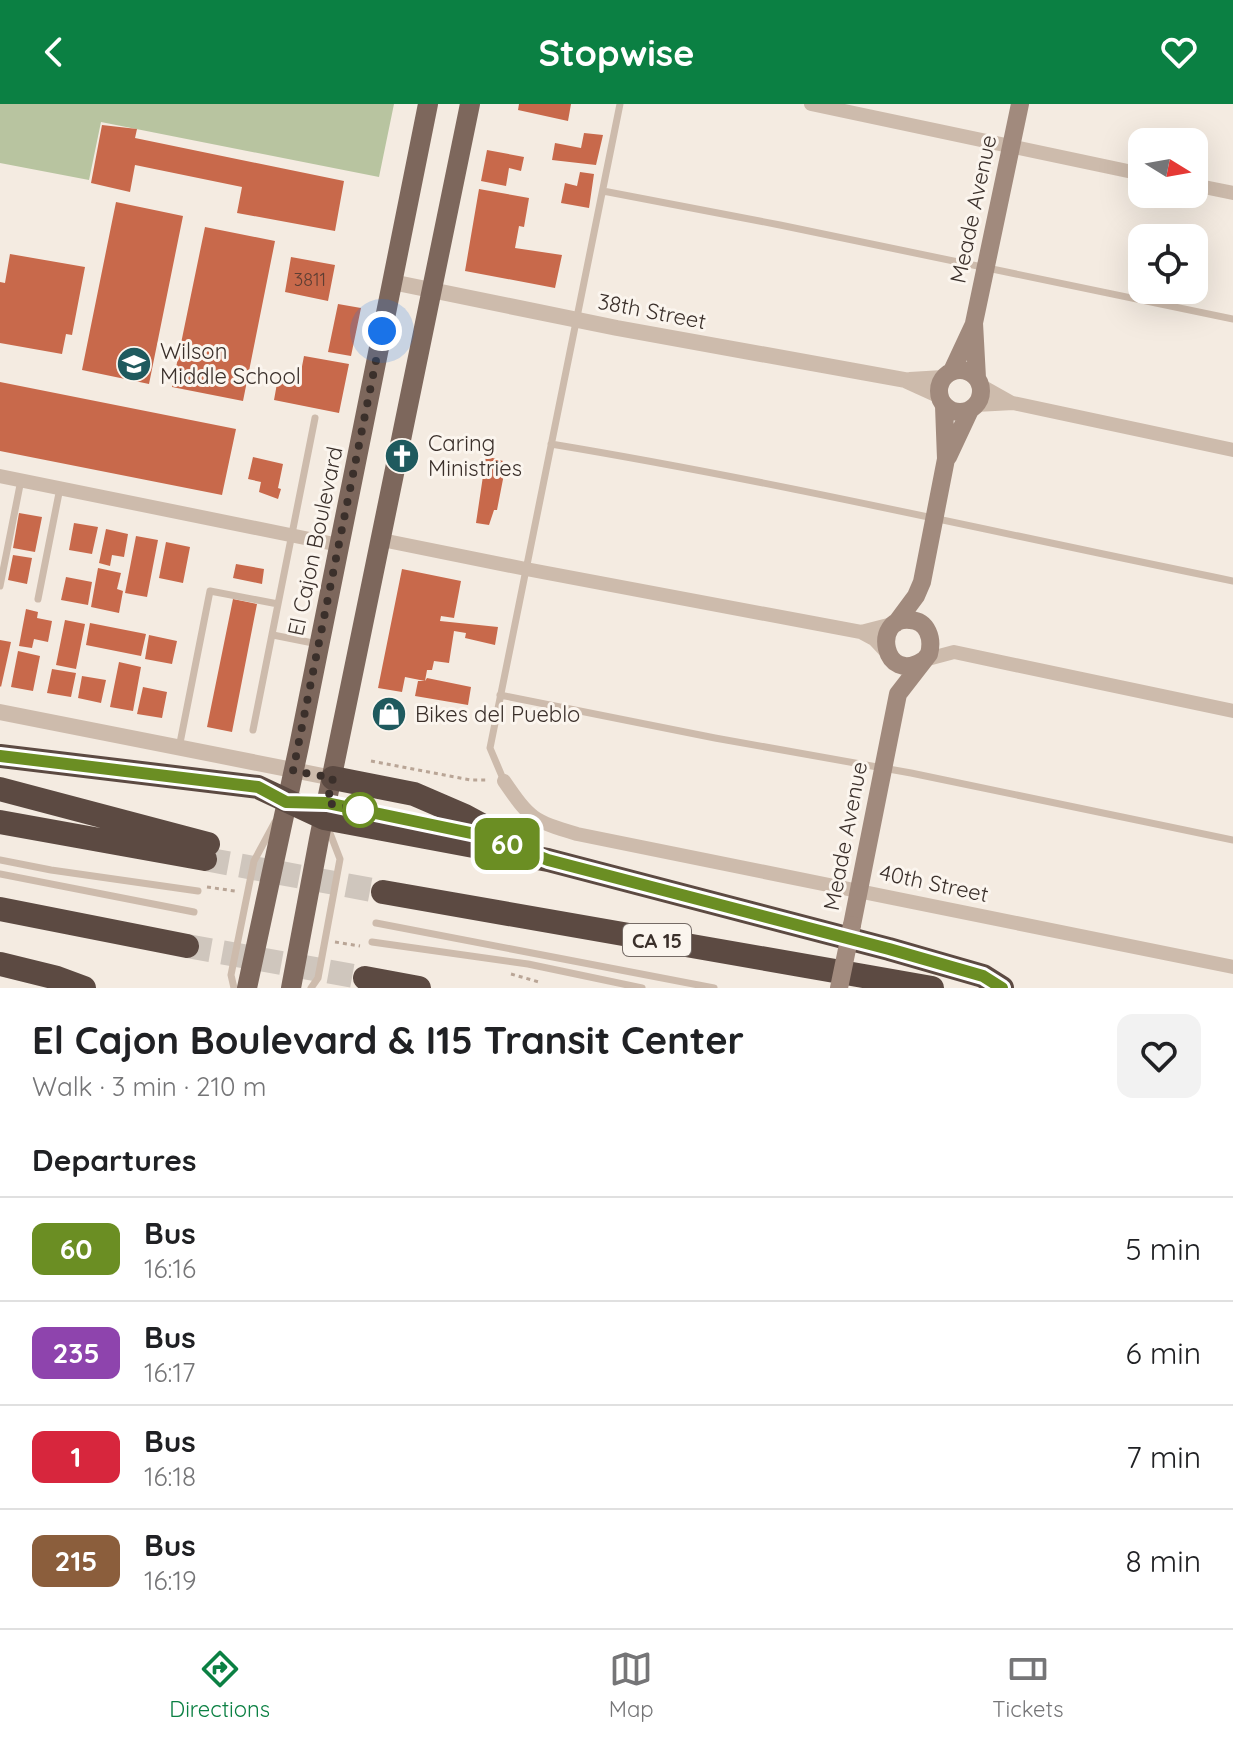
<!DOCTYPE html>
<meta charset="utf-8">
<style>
:root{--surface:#fff;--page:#f2f2f2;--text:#202124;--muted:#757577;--line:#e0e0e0;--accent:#0b8043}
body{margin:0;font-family:Quicksand,sans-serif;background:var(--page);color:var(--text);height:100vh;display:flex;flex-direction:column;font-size:30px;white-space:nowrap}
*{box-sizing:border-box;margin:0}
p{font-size:26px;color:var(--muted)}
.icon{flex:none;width:44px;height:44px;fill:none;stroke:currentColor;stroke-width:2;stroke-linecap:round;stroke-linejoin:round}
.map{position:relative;height:884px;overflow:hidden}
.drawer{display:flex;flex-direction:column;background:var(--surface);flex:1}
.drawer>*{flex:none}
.badge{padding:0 16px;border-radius:12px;font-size:28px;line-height:52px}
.needle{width:52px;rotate:101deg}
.controls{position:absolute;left:1128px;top:24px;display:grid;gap:16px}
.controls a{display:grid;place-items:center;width:80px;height:80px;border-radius:16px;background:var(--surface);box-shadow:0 8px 32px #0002;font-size:40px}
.you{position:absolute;width:40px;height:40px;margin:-20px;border:6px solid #fff;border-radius:50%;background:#1a73e8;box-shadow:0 0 0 12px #1a73e833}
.map>.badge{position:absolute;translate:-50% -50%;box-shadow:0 0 0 4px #fff}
h2{padding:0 32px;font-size:30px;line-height:72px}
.round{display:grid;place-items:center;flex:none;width:84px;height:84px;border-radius:16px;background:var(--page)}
.head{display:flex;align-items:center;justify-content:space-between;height:136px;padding:0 32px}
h1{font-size:38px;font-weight:700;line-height:60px}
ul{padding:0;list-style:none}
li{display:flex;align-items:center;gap:24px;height:104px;padding:0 32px;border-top:2px solid var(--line)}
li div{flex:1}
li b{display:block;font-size:30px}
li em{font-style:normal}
li .badge{min-width:88px;font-weight:700;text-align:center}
header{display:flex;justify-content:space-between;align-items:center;height:104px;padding:0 32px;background:var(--accent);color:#fff;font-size:36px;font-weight:700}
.dock{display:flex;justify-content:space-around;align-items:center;height:112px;border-top:2px solid var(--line);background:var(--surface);font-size:22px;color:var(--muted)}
.dock a{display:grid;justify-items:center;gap:4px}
.dock .active{color:var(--accent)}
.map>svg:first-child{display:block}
.green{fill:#b8c4a0}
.building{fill:#c8694b}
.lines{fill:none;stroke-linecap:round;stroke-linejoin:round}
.motorway-tunnel{stroke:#cfc6bd;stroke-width:24;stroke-dasharray:24 12;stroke-linecap:butt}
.path{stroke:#b9a596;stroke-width:3;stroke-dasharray:4 4;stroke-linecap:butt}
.service{stroke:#cdbbac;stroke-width:7}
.minor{stroke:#cdbbac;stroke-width:14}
.tertiary{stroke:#cdbbac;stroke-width:16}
.secondary{stroke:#a18a7d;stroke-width:18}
.primary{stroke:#7d675c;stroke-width:20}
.motorway{stroke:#5c4a42;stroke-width:24}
.secondary-bridge{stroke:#a18a7d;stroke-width:18}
.line-casing{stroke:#fff;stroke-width:18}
.line{stroke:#6b8e23;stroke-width:12}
.walk{stroke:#3b302b;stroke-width:8;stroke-dasharray:0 14.4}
.stop-dot{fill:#fff;stroke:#6b8e23;stroke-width:4}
.labels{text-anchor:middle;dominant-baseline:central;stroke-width:6;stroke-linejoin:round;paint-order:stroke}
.number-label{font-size:18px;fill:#5e3e33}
.shield{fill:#fbf5ee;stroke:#756b66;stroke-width:2}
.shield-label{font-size:20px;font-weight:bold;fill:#3b302b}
.street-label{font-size:22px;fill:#3b302b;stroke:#fbf5ee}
.poi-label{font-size:22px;fill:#3b302b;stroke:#fbf5ee;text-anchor:start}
</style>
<header><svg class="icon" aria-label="back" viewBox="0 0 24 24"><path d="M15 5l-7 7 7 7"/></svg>Stopwise<svg class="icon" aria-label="heart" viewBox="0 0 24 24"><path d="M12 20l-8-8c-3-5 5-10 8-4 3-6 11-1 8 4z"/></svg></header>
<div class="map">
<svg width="1233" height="884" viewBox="0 0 1233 884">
<rect width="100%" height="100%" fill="#f4ebe1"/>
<path class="green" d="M0,0H394L379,73L101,18L89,76L0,59Z"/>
<path class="building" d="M519,0H571L568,17L518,6Z
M102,21L137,25L135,34L344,77L335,127L237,109L242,83L135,61L130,88L91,79Z
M584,29L603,31L596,61L552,56L555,39L581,44Z
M487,46L524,53L521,67L509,64L506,82L481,77Z
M580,68L594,70L589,104L561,99L565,79L577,82Z
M479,85L529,94L524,123L519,122L515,144L562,151L555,184L465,167Z
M116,98L183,112L149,280L82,266Z
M205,123L275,137L243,297L172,283Z
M10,150L85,163L72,231L66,230L62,250L0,239V178L5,179Z
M291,153L335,161L328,197L285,188Z
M338,200L361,204L351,252L328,248Z
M304,252L349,260L339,309L274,296L278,274L299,278Z
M0,278L236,325L222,391L0,347Z
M486,352L503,357L502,364L505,365L497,406H494L489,421L476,419Z
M253,353L283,360L278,384L281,385L278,395L259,388L261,378L248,375Z
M19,409L42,413L35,448L13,444Z
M74,419L98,423L92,450L69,446Z
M106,425L128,430L124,453L112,451L110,462L99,459Z
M136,432L158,436L147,493L125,489Z
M166,438L190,443L183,479L159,474Z
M13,451L32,454L27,480L8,476Z
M236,460L264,465L262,480L233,474Z
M98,464L121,469L117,485L123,487L119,509L91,503Z
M402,465L461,477L454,514L441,512L440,517L498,523L495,541L465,534L466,529L454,527L449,559L434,557L432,566H427L425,577L427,574L471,583L468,601L415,592L418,577H425L405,573L402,588L378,584Z
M66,473L92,478L88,501L61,496Z
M233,495L257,500L232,628L207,623Z
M26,505L38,508L37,514L52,517L48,538L34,535L32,544L19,542Z
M65,516L85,520L76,565L56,561Z
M90,519L146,530L141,552L86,541Z
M149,531L177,537L172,560L145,555Z
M0,536L11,538L1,583L0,582Z
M18,547L40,552L33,587L11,583Z
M119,558L141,563L133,607L110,603Z
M52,565L76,569L71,593L47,589Z
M82,572L106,576L101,599L78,594Z
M143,583L167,588L162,614L137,610Z"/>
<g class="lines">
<path class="motorway-tunnel" d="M205,755L383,788
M187,842L365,874"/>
<path class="path" d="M371,657L471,676H488
M207,783L235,787
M335,838L360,842
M511,870L539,878"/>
<path class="service" d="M603,87L780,121L1233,215
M551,340C780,378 1006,431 1233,477
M0,482L21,376
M38,495L60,384
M273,531L318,540
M500,591L715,634L911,669L1233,736
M253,626L315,314
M179,644L210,487L278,500
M504,677L490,644L620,0
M327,699L480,731
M0,756L51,766L198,787
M0,770L194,808
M376,819L714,884
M372,838L528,860L642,884
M234,884L231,871L254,757L275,718
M311,884L318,874L340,755L328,724"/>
<path class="minor" d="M811,0L1142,70
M1194,81L1233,89
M980,281L1012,299
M976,301L1013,299L1233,346
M0,372L339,441
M382,436L526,465L861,528
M889,551L874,535L861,528L896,519
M924,556L954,548L1233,607
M504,677C530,715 533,717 577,730L1233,863"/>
<path class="tertiary" d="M392,178L617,224L905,276L938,291
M910,276L943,274
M0,608L333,674"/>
<path class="secondary" d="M939 287a21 21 0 1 1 42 0a21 21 0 1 1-42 0Z
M952,267L973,222
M977,274L974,219L1020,0
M948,353L970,306
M896,519L916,492L922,478L946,355L944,302
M852,821L898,590L929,550C933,535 928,517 910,516C871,512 883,583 924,556"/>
<path class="primary" d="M247,884L299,642L428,0
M291,884L319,735L470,0"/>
<path class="motorway" d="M0,652L258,683L324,714L548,756L889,845L983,872L1002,884
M333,674L414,690L465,712L528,746
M0,685L208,740
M0,718L205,755
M383,788L932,884
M0,805L187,842
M0,860L57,874L84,884
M365,874L419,884"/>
<path class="secondary-bridge" d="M839,884L852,821"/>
</g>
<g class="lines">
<g class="line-casing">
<path id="line" d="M0,652L258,683L286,698L327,699L490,733L548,756L889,845L983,872L1002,884"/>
</g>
<use href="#line" class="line"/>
<path class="walk" d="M360,706L327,699L333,674L293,667L382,227"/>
</g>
<defs>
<g id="school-disc" transform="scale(1.8)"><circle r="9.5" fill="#1f5a5e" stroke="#fbf5ee"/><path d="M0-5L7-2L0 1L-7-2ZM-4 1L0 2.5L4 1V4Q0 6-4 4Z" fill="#fff"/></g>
<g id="church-disc" transform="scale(1.8)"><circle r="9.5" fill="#1f5a5e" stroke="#fbf5ee"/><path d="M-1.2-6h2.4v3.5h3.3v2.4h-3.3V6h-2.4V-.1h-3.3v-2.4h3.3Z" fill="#fff"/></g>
<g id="shop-disc" transform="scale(1.8)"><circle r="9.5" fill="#1f5a5e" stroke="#fbf5ee"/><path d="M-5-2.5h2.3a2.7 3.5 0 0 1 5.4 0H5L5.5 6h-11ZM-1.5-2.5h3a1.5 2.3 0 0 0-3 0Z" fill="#fff"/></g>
</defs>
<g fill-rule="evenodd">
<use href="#school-disc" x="134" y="260"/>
<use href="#church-disc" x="402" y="352"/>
<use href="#shop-disc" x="389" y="610"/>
</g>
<circle class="stop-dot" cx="360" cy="706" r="16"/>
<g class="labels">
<g class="number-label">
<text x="310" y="175">3811</text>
</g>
<rect class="shield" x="623" y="820" width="68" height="32" rx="6"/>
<g class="shield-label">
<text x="657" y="836">CA 15</text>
</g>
<g class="street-label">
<text transform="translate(973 105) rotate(-78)">Meade Avenue</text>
<text transform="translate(652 207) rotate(11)">38th Street</text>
<text transform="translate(315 437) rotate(-78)">El Cajon Boulevard</text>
<text transform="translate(845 732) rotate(-79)">Meade Avenue</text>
<text transform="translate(934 779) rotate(12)">40th Street</text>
</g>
<g class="poi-label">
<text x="160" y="247">Wilson<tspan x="160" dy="25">Middle School</tspan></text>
<text x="428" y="339">Caring<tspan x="428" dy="25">Ministries</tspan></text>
<text x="415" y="610">Bikes del Pueblo</text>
</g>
</g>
</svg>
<div class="controls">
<a><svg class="needle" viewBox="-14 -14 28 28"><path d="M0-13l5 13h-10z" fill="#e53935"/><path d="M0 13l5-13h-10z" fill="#757577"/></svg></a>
<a><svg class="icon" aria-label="locate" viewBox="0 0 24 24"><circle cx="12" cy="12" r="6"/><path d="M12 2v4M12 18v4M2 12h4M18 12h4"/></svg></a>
</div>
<div class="you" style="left:382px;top:227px"></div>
<b class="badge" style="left:507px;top:740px;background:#6b8e23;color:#fff">60</b>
</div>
<section class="drawer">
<div class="head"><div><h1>El Cajon Boulevard &amp; I15 Transit Center</h1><p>Walk · 3 min · 210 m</p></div><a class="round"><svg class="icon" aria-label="heart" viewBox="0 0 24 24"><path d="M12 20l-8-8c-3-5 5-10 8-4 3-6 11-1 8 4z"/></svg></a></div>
<h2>Departures</h2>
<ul>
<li><span class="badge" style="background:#6b8e23;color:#fff">60</span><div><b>Bus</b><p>16:16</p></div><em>5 min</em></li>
<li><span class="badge" style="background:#8e44ad;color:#fff">235</span><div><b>Bus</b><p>16:17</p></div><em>6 min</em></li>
<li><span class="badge" style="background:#d7263d;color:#fff">1</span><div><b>Bus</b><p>16:18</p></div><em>7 min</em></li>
<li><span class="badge" style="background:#8b5e3c;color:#fff">215</span><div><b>Bus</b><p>16:19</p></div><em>8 min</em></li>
</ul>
</section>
<nav class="dock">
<a class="active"><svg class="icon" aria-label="directions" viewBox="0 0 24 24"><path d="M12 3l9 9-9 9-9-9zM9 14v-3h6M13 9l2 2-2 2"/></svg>Directions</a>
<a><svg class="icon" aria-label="map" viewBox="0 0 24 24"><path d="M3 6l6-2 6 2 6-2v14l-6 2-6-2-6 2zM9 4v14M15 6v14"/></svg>Map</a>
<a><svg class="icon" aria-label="tickets" viewBox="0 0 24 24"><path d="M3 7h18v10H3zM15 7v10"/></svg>Tickets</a>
</nav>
